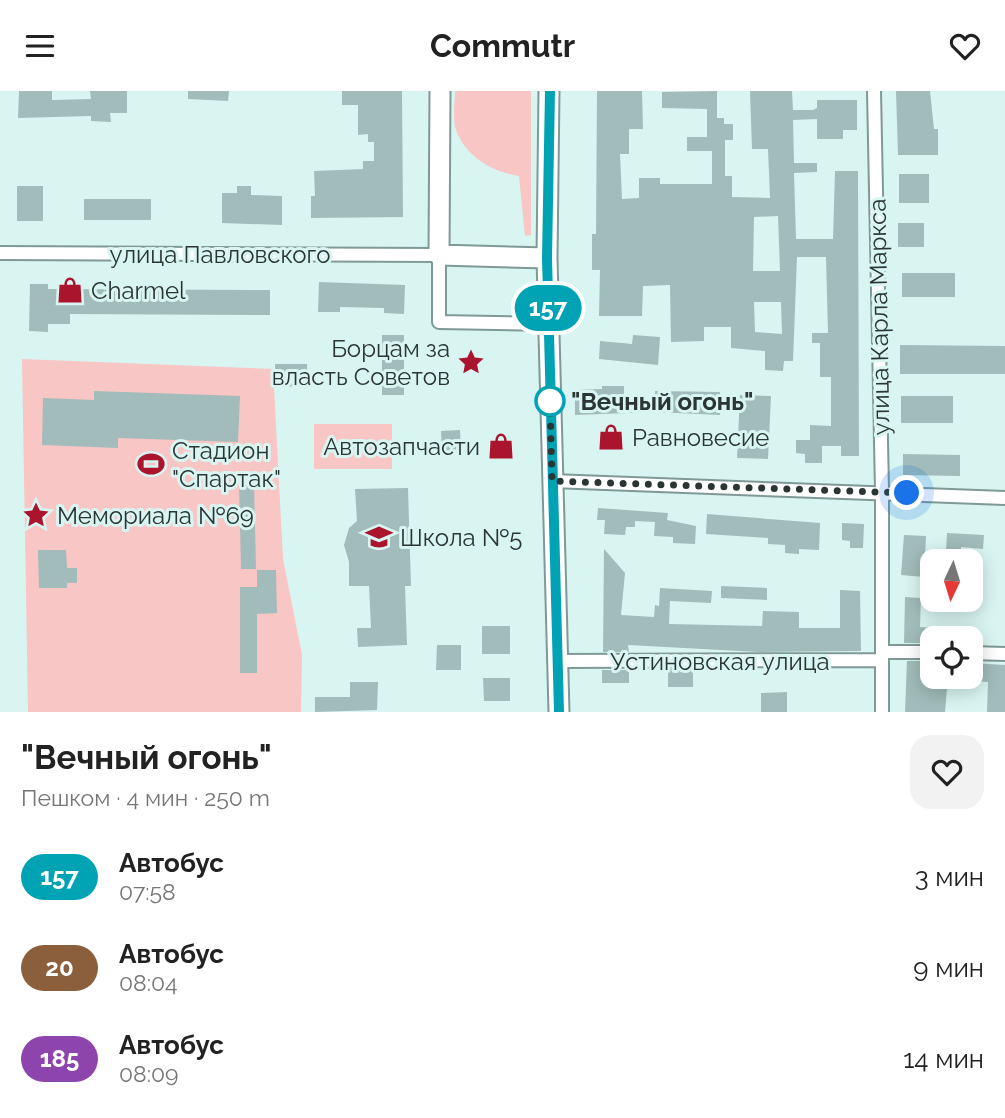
<!DOCTYPE html>
<html lang="ru">
<meta charset="utf-8">
<style>
:root{--surface:#fff;--page:#f2f2f2;--text:#222;--muted:#767676}
body{margin:0;font-family:Raleway,sans-serif;background:var(--page);color:var(--text);height:100vh;display:flex;flex-direction:column;font-size:26px;white-space:nowrap}
*{box-sizing:border-box;margin:0}
p{font-size:23px;color:var(--muted)}
.icon{flex:none;width:38px;height:38px;fill:none;stroke:currentColor;stroke-width:2;stroke-linecap:round;stroke-linejoin:round}
.map{position:relative;height:621px;overflow:hidden}
.drawer{display:flex;flex-direction:column;background:var(--surface);flex:1}
.drawer>*{flex:none}
.badge{padding:0 14px;border-radius:23px;font-size:24px;line-height:46px}
.needle{width:46px;rotate:184deg}
.buttons{position:absolute;left:920px;top:458px;display:grid;gap:14px}
.buttons a{display:grid;place-items:center;width:63px;height:63px;border-radius:14px;background:var(--surface);box-shadow:0 4px 18px #0003;font-size:35px}
.you{position:absolute;width:35px;height:35px;margin:-18px;border:5px solid #fff;border-radius:50%;background:#1a73e8;box-shadow:0 0 0 10px #1a73e833}
.map>.badge{position:absolute;translate:-50% -50%;box-shadow:0 0 0 4px #fff}
.round{display:grid;place-items:center;flex:none;width:74px;height:74px;border-radius:21px;background:var(--page)}
.summary{display:flex;align-items:center;justify-content:space-between;height:119px;padding:0 21px}
h1{font-size:33px;font-weight:700;line-height:52px}
ul{padding:0;list-style:none}
li{display:flex;align-items:center;gap:21px;height:91px;padding:0 21px}
li div{flex:1}
li b{display:block;font-size:26px}
li em{font-style:normal}
li .badge{min-width:77px;font-weight:700;text-align:center}
header{display:flex;justify-content:space-between;align-items:center;height:91px;padding:0 21px;background:var(--surface);font-size:32px;font-weight:700}
.map>svg:first-child{display:block}
.green{fill:#f8c6c4}
.building{fill:#a1bcba;fill-rule:evenodd}
.lines{fill:none;stroke-linecap:round;stroke-linejoin:round}
.minor-casing{stroke:#7f9997;stroke-width:16}
.secondary-casing{stroke:#7f9997;stroke-width:23}
.minor{stroke:#fff;stroke-width:12}
.secondary{stroke:#fff;stroke-width:19}
.line-casing{stroke:#fff;stroke-width:16}
.line{stroke:#00a3b4;stroke-width:10}
.walk{stroke:#2a3534;stroke-width:7;stroke-dasharray:0 12.6}
.stop-dot{fill:#fff;stroke:#00a3b4;stroke-width:3.5}
.labels{text-anchor:middle;dominant-baseline:central;stroke-width:6;stroke-linejoin:round;paint-order:stroke}
.street-label{font-size:24px;fill:#2a3534;stroke:#d9f5f2}
.poi-label{font-size:24px;fill:#2a3534;stroke:#d9f5f2;text-anchor:start}
.stop-label{font-size:24px;font-weight:bold;fill:#2a3534;stroke:#d9f5f2;text-anchor:start}
</style>
<header><svg class="icon" aria-label="menu" viewBox="0 0 24 24"><path d="M4 6h16M4 12h16M4 18h16"/></svg>Commutr<svg class="icon" aria-label="heart" viewBox="0 0 24 24"><path d="M12 20l-8-8c-3-5 5-10 8-4 3-6 11-1 8 4z"/></svg></header>
<div class="map">
<svg width="1005" height="621" viewBox="0 0 1005 621">
<rect width="100%" height="100%" fill="#d9f5f2"/>
<path class="green" d="M455,0H531V144L525,145L519,85C492,81 466,66 456,39C452,28 455,11 455,0Z
M22,268L273,278L283,468L302,564L301,621H28Z
M314,333H392V378H314Z"/>
<path class="building" d="M19,0H52V9L91,8L90,0H127V22H110L111,31L91,30V25L18,27Z
M188,0H229L228,10L188,8Z
M342,0H402L403,126L311,127V105H315L314,80L363,78V70H374V51H368V43L358,44V14H342Z
M597,0H642L643,38H629V63H620L622,108L639,107V87H660V93H712V60H687V46H707V18L662,17V1L717,0V27H724V33H733V49H725V85H732V106L770,107L768,58H752L750,0H792L793,19H813L817,17V9H857V39H843V48H817V28L793,29L794,72H817V81L794,82L796,148H833L835,80H858L859,365H841V355H822V372H805V363L796,362V349H810V334L831,335V286H820V252H812V242H828L826,166H797L793,270H784L783,280L765,279V260L731,257V236H704V250L671,251L670,194L643,195L642,225H599L600,179H592V143H596ZM778,125L780,180H753L754,126ZM754,211H781L782,243L755,241Z
M896,0H930L934,38H938V64H898Z
M899,83H929V112H899Z
M17,95H43V130H17Z
M237,95H251V104L282,105V134L222,132V102H237Z
M84,108H151V129H84Z
M898,132H924V156H898Z
M902,182H955V206H902Z
M319,191L405,194L404,223L384,222V217L340,216V221H318Z
M30,193H48V198L270,199V224L70,223V233H48V241L29,240Z
M382,244H404V304H382Z
M633,244L660,246L658,274L599,268L600,250L632,253Z
M900,254L1005,255V283H900Z
M275,273H307L308,295L276,296Z
M602,295H624V309H655V300L720,301V324L655,321L575,324V299L602,298Z
M94,300L240,305L238,351L118,347V357L42,354L43,307L94,309Z
M740,304L771,305L768,368L737,367Z
M901,305H953V332H901Z
M460,339L461,359L442,360L441,340Z
M903,363L960,364V385L903,384Z
M239,391H254L256,478H241Z
M408,397L411,495H405L407,554L358,556L357,537H371L369,495H349V471L344,454L349,437L357,430L355,398Z
M598,417L668,422L667,429L696,435L695,453L673,452V446L654,445L655,431L635,430V436H626L625,444L604,443L605,429H597Z
M707,423L820,432L819,459L799,458V463L785,462V454L768,453V447L706,443Z
M842,432L864,433L863,457H850V450L842,449Z
M947,442L984,444L983,458L961,456V461L946,460Z
M904,444L926,445L924,486L901,484Z
M604,458L625,482L621,524L654,526L655,514L659,515L660,497L712,500L711,512L670,510L669,533L762,535L763,520L799,521V537H840V499L860,500L861,560L758,561L628,554L629,561H603Z
M38,459H66L67,477H77V492H67V497H39Z
M257,479H276L277,522L257,523V582H240V496H257Z
M721,495L767,497V509L721,507Z
M905,506L921,507L920,536L935,537L933,552H904Z
M482,535H510V563H482Z
M437,554H461V579H436Z
M907,570H933V586H948L945,621H905Z
M971,572L1005,574V621H987L988,591L971,590Z
M668,578H693V596H668Z
M602,579H629V592H602Z
M483,587H510V610H484Z
M350,591H378L377,619L315,621V606H350Z
M787,601V621H761V602Z"/>
<g class="lines">
<g class="minor-casing">
<path id="minor" d="M874,0L882,400V621
M0,162L439,164V231L549,233
M552,390L1005,407
M882,561H933
M971,562L1005,563
M558,570L882,569"/>
</g>
<g class="secondary-casing">
<path id="secondary" d="M440,0L439,164L547,167
M549,0L547,167L559,621"/>
</g>
<use href="#minor" class="minor"/>
<use href="#secondary" class="secondary"/>
</g>
<g class="lines">
<g class="line-casing">
<path id="line" d="M550,0L547,167L559,621"/>
</g>
<use href="#line" class="line"/>
<path class="walk" d="M550,310L552,390L907,402"/>
</g>
<defs>
<g id="shop-bare" transform="scale(2.1)"><path d="M-5-2.5h2.3a2.7 3.5 0 0 1 5.4 0H5L5.5 6h-11ZM-1.5-2.5h3a1.5 2.3 0 0 0-3 0Z" fill="#aa142d" stroke="#d9f5f2" stroke-width="2.5" paint-order="stroke"/></g>
<g id="sight-bare" transform="scale(2.1)"><path d="M0-6L1.8-2.2L6-1.7L2.9 1.2L3.7 5.4L0 3.3L-3.7 5.4L-2.9 1.2L-6-1.7L-1.8-2.2Z" fill="#aa142d" stroke="#d9f5f2" stroke-width="2.5" paint-order="stroke"/></g>
<g id="stadium-bare" transform="scale(2.1)"><path d="M0-5a6.5 5 0 1 0 0 10a6.5 5 0 1 0 0-10ZM-3.5-1.8h7v3.6h-7Z" fill="#aa142d" stroke="#d9f5f2" stroke-width="2.5" paint-order="stroke"/></g>
<g id="school-bare" transform="scale(2.1)"><path d="M0-5L7-2L0 1L-7-2ZM-4 1L0 2.5L4 1V4Q0 6-4 4Z" fill="#aa142d" stroke="#d9f5f2" stroke-width="2.5" paint-order="stroke"/></g>
</defs>
<g fill-rule="evenodd">
<use href="#shop-bare" x="70" y="199"/>
<use href="#sight-bare" x="471" y="271"/>
<use href="#shop-bare" x="611" y="346"/>
<use href="#shop-bare" x="501" y="355"/>
<use href="#stadium-bare" x="151" y="373"/>
<use href="#sight-bare" x="36" y="424"/>
<use href="#school-bare" x="379" y="446"/>
</g>
<circle class="stop-dot" cx="550" cy="310" r="14"/>
<g class="labels">
<g class="street-label">
<text x="220" y="163">улица Павловского</text>
<text transform="translate(879 226) rotate(-91)">улица Карла Маркса</text>
<text x="720" y="570">Устиновская улица</text>
</g>
<g class="poi-label">
<text x="91" y="199">Charmel</text>
<text x="450" y="257" text-anchor="end">Борцам за<tspan x="450" dy="28">власть Советов</tspan></text>
<text x="632" y="346">Равновесие</text>
<text x="480" y="355" text-anchor="end">Автозапчасти</text>
<text x="172" y="359">Стадион<tspan x="172" dy="28">"Спартак"</tspan></text>
<text x="57" y="424">Мемориала №69</text>
<text x="400" y="446">Школа №5</text>
</g>
<g class="stop-label">
<text x="571" y="310">"Вечный огонь"</text>
</g>
</g>
</svg>
<div class="buttons">
<a><svg class="needle" viewBox="-14 -14 28 28"><path d="M0-13l5 13h-10z" fill="#e53935"/><path d="M0 13l5-13h-10z" fill="#767676"/></svg></a>
<a><svg class="icon" aria-label="locate" viewBox="0 0 24 24"><circle cx="12" cy="12" r="6"/><path d="M12 2v4M12 18v4M2 12h4M18 12h4"/></svg></a>
</div>
<div class="you" style="left:907px;top:402px"></div>
<b class="badge" style="left:548px;top:217px;background:#00a3b4;color:#fff">157</b>
</div>
<section class="drawer">
<div class="summary"><div><h1>&quot;Вечный огонь&quot;</h1><p>Пешком · 4 мин · 250 m</p></div><a class="round"><svg class="icon" aria-label="heart" viewBox="0 0 24 24"><path d="M12 20l-8-8c-3-5 5-10 8-4 3-6 11-1 8 4z"/></svg></a></div>
<ul>
<li><span class="badge" style="background:#00a3b4;color:#fff">157</span><div><b>Автобус</b><p>07:58</p></div><em>3 мин</em></li>
<li><span class="badge" style="background:#8b5e3c;color:#fff">20</span><div><b>Автобус</b><p>08:04</p></div><em>9 мин</em></li>
<li><span class="badge" style="background:#8e44ad;color:#fff">185</span><div><b>Автобус</b><p>08:09</p></div><em>14 мин</em></li>
</ul>
</section>
